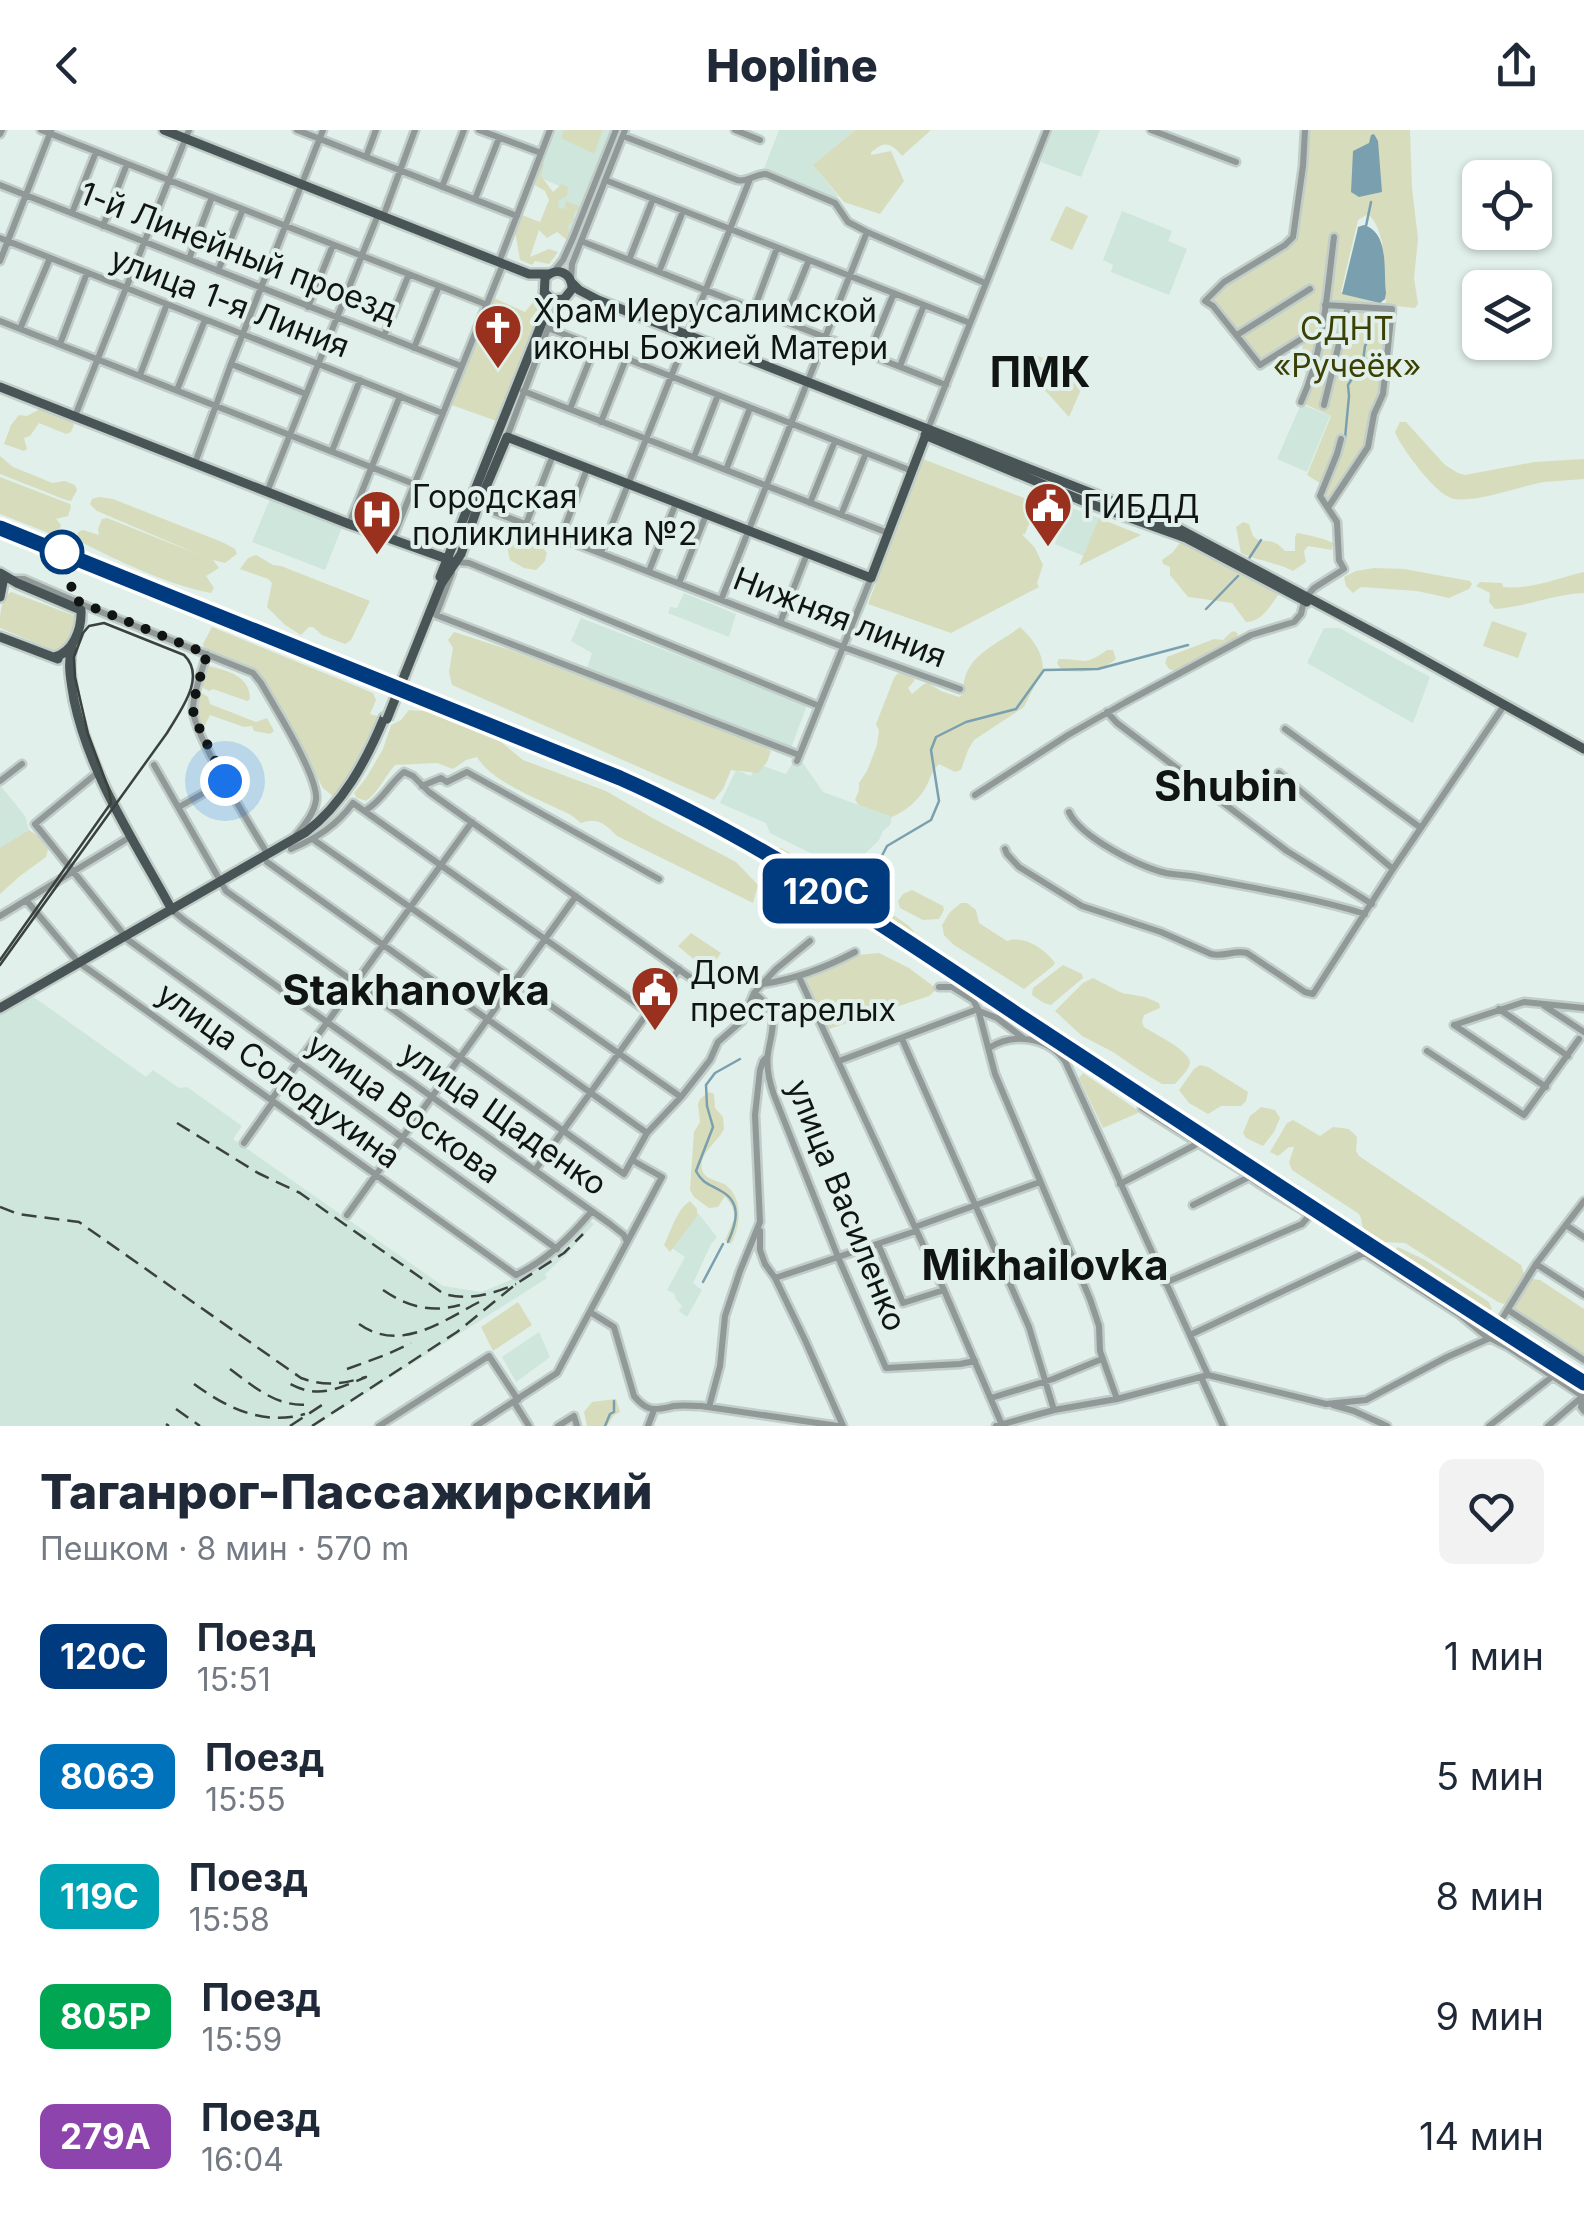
<!DOCTYPE html>
<html lang="ru">
<meta charset="utf-8">
<style>
:root{--surface:#fff;--page:#f2f2f3;--text:#1f2937;--muted:#747a83}
body{margin:0;font-family:Inter,sans-serif;background:var(--page);color:var(--text);height:100vh;display:flex;flex-direction:column;font-size:38px;white-space:nowrap}
*{box-sizing:border-box;margin:0}
p{font-size:32px;color:var(--muted)}
.icon{flex:none;width:55px;height:55px;fill:none;stroke:currentColor;stroke-width:2;stroke-linecap:round;stroke-linejoin:round}
.map{position:relative;height:1296px;overflow:hidden}
.panel{display:flex;flex-direction:column;background:var(--surface);flex:1}
.panel>*{flex:none}
.badge{padding:0 20px;border-radius:15px;font-size:35px;line-height:65px}
.fabs{position:absolute;left:1462px;top:30px;display:grid;gap:20px}
.fabs a{display:grid;place-items:center;width:90px;height:90px;border-radius:15px;background:var(--surface);box-shadow:0 2px 8px #0004;font-size:50px}
.you{position:absolute;width:50px;height:50px;margin:-25px;border:8px solid #fff;border-radius:50%;background:#1a73e8;box-shadow:0 0 0 15px #1a73e833}
.map>.badge{position:absolute;translate:-50% -50%;box-shadow:0 0 0 5px #fff}
.round{display:grid;place-items:center;flex:none;width:105px;height:105px;border-radius:15px;background:var(--page)}
.headline{display:flex;align-items:center;justify-content:space-between;height:170px;padding:0 40px}
h1{font-size:48px;font-weight:800;line-height:75px}
ul{padding:0;list-style:none}
li{display:flex;align-items:center;gap:30px;height:120px;padding:0 40px}
li div{flex:1}
li b{display:block;font-size:38px}
li em{font-style:normal}
li .badge{min-width:110px;font-weight:700;text-align:center}
header{display:flex;justify-content:space-between;align-items:center;height:130px;padding:0 40px;background:var(--surface);font-size:45px;font-weight:800}
.map>svg:first-child{display:block}
.built{fill:#cee6dc}
.green{fill:#d7dcbd}
.water{fill:#7aa0af}
.lines{fill:none;stroke-linecap:round;stroke-linejoin:round}
.stream{stroke:#7aa0af;stroke-width:2.5}
.minor-casing{stroke:#c0cdc8;stroke-width:11}
.major-casing{stroke:#c0cdc8;stroke-width:14}
.minor{stroke:#919898;stroke-width:6}
.major{stroke:#485455;stroke-width:9}
.tram{stroke:#3a413e;stroke-width:2.5}
.rail{stroke:#3a413e;stroke-width:2.5;stroke-dasharray:15 8;stroke-linecap:butt}
.major-bridge-casing{stroke:#c0cdc8;stroke-width:14;stroke-linecap:butt}
.major-bridge{stroke:#485455;stroke-width:9}
.line-casing{stroke:#fff;stroke-width:22}
.line{stroke:#003b80;stroke-width:15}
.walk{stroke:#101513;stroke-width:10;stroke-dasharray:0 18}
.stop-dot{fill:#fff;stroke:#003b80;stroke-width:5}
.labels{text-anchor:middle;dominant-baseline:central;stroke-width:8;stroke-linejoin:round;paint-order:stroke}
.street-label{font-size:32px;fill:#101513;stroke:#e1f0ea}
.poi-label{font-size:32px;fill:#101513;stroke:#e1f0ea;text-anchor:start}
.park-label{font-size:32px;fill:#3b4005;stroke:#e1f0ea}
.district-label{font-size:42px;font-weight:bold;fill:#101513;stroke:#e1f0ea}
</style>
<header><svg class="icon" aria-label="back" viewBox="0 0 24 24"><path d="M15 5l-7 7 7 7"/></svg>Hopline<svg class="icon" aria-label="share" viewBox="0 0 24 24"><path d="M12 15V3M7 8l5-5 5 5M5 13v7h14v-7"/></svg></header>
<div class="map">
<svg width="1584" height="1296" viewBox="0 0 1584 1296">
<rect width="100%" height="100%" fill="#e1f0ea"/>
<path class="built" d="M556,0H612L600,29L602,30L570,105L547,96L562,57L538,47Z
M779,0H855L813,35L838,66L835,72L763,41Z
M1053,0H1100L1081,47L1041,32Z
M1122,81L1172,101L1168,111L1187,119L1169,165L1111,142L1113,135L1103,130Z
M1301,274L1330,286L1307,342L1277,329Z
M270,369L342,397L325,440L252,412Z
M1069,377L1099,388L1084,426L1055,414Z
M684,463L736,484L729,507L668,483L670,477L677,478Z
M581,488L807,575L791,618L587,538L592,523L571,511Z
M1324,498H1339L1430,547L1413,593L1307,533Z
M803,633L823,662L892,687L890,695L883,701L879,710L859,730L851,743L770,703L766,693L720,673L736,640L751,646L758,634L786,644L792,634Z
M0,655L25,686L29,700L0,723Z
M31,865L146,947L153,940L179,958L187,957L242,996L233,1009L443,1156L482,1162L532,1141L561,1118L589,1090L594,1094L567,1124L545,1144L547,1148L315,1296H0V883Z
M698,1083L717,1107L711,1114L693,1153L702,1160L687,1187L679,1181L682,1176L675,1168V1164L667,1160L685,1127L672,1118L689,1091Z
M539,1202L550,1227L516,1252L502,1227Z"/>
<path class="green" d="M564,0H603L594,24L561,8Z
M855,0H931L902,26C891,13 884,10 871,23V25L891,21L904,51L880,84L844,72L813,35Z
M1305,0H1410L1412,58L1418,109L1414,148L1418,174L1415,178L1386,175L1382,112C1379,101 1376,91 1368,84L1358,90L1341,162L1381,171L1385,176L1395,179L1383,273L1375,290L1371,317L1330,380L1320,367L1323,355L1307,345L1331,286L1300,272L1311,244L1297,240L1304,210L1262,236L1206,170L1223,153L1293,107Z
M542,34H544L541,46L553,62L562,54L568,57L567,66L559,70L558,78L564,79L566,71L581,77L574,83V91L568,95L570,107L567,110L557,102L547,108L539,100L530,127L549,119L558,122L549,134L535,131L532,135L520,130L515,101L522,85L540,92L549,70L545,61L535,55Z
M1066,76L1088,86L1072,120L1050,110Z
M492,167L525,182L537,167H545V176L502,293L446,273Z
M1031,223L1087,246L1069,287L1025,238Z
M40,279L72,291L74,295L71,302L66,304L39,293L30,306L24,308L27,319L24,321L4,314L11,295L19,285L27,286Z
M1400,292H1406L1445,335L1458,343L1465,345L1534,332L1584,329V349C1571,350 1557,351 1544,352C1522,356 1470,375 1451,368C1435,363 1401,318 1395,302Z
M0,326L13,337L38,347L52,353L65,351L75,355L77,360L71,371L66,370L0,344Z
M923,329L1037,373L1025,404H1022L1035,418L1043,435L1037,453L1039,457L951,503L868,474Z
M0,347L70,374L71,377L68,386L56,389L61,395L58,403L54,405L0,384Z
M99,367L113,369L222,412L235,419L237,424L225,433L213,430L219,438L206,446L214,458L211,463C165,454 119,431 77,410L78,402L83,400L99,405L98,399L102,389L107,388L200,425L97,381L90,374L92,369Z
M1099,388L1141,405L1079,436Z
M1243,392L1249,394L1253,406L1259,411C1271,410 1277,412 1285,421H1295V407L1297,403C1309,405 1323,408 1333,413L1332,420L1308,416L1304,421L1306,432L1293,441C1276,432 1258,431 1241,423L1236,397Z
M513,408L543,418L547,423L545,431L536,440L524,438L510,430L507,417Z
M1184,412L1279,462V464C1269,477 1263,491 1246,492L1232,473L1188,467L1170,445V437L1163,434L1162,430L1172,423L1180,413Z
M256,425L273,435L281,436L370,471L351,510L345,514L322,505L313,497H309L301,505L285,495L267,477L272,453L268,449L240,439L248,428Z
M1374,438L1404,439L1470,451L1472,454L1469,459L1449,468L1417,461L1361,457L1353,463L1346,456L1344,447L1356,441Z
M1584,442V463C1554,464 1526,477 1495,479L1489,472L1490,463L1476,456L1480,452L1502,453L1503,457C1530,460 1558,448 1584,442Z
M11,462L78,487L66,519L57,522L0,498C0,485 0,470 11,462Z
M1492,491L1527,503L1518,528L1483,516Z
M212,497L373,563L376,570L370,584L380,587L357,639L335,668L323,658L260,545L251,537L204,518L203,514Z
M1020,497C1032,508 1043,522 1043,539L1024,577L974,610L968,620L961,640L955,642L939,634C931,642 931,647 926,657C919,670 906,681 892,687L859,675L855,670L859,660V653L867,641L877,615L879,600L876,594L894,548L898,543L906,544L915,550L908,558L912,564L924,554L928,553L941,561L959,567L963,564C962,526 994,517 1020,497Z
M1234,501L1238,504L1237,508L1175,541L1169,539L1165,533L1167,527L1214,509L1223,510L1230,503Z
M454,502L510,520L765,617L771,621L767,632L758,643L731,640L723,659L714,670L452,555L449,542L453,518L448,510Z
M1107,520H1113L1116,529C1100,543 1082,542 1062,541L1057,533L1059,529C1086,529 1083,537 1107,520Z
M209,536C228,541 250,546 250,569L247,571L213,559L209,561L203,558L202,551Z
M202,563L208,567L210,574L256,592L267,588L274,601L270,604L254,601L252,596L244,597L210,585L205,595L201,596L198,593L195,573L199,564Z
M409,580L437,582L495,607L523,630L606,661L656,690L736,732L758,755L753,773L617,706C605,694 598,687 581,693L571,685C544,671 492,653 477,627L466,630L453,639L437,633L395,635C385,646 378,663 366,671L357,668L354,663L366,648L383,619L391,595L401,590Z
M29,700L38,706L48,719L46,727L20,746L0,764V718Z
M775,718H781L846,754L852,750L851,743L856,734L866,737L869,751L865,765L909,796L914,802L912,806L908,807C862,783 818,751 774,722Z
M912,760L943,776L944,780L939,789L923,790L900,778L898,771L903,764Z
M961,773H967L976,780L979,793L1007,811C1024,805 1045,819 1055,833L1053,836L1024,859L954,815L944,805L942,795L950,782Z
M691,803L721,823L708,841L678,816Z
M879,823L909,838L937,859L929,866L829,899L804,847L832,839L856,825Z
M1063,835L1082,844L1083,848L1051,875L1044,873L1032,865L1033,858Z
M1093,848L1122,863L1145,867L1159,873L1160,878L1144,885L1142,892L1144,897C1154,904 1191,921 1190,933C1189,940 1179,949 1175,954H1162L1139,940L1113,922L1082,906L1055,881L1083,853Z
M1200,935L1208,937L1248,962L1246,971L1241,976H1221L1208,984L1189,973L1179,960L1194,939Z
M1083,943L1139,981L1138,983L1103,998L1079,948Z
M709,962L714,964L715,978L723,987L724,999C719,1010 705,1019 702,1031C698,1051 718,1049 727,1056C744,1071 740,1097 731,1114L725,1110L735,1087L732,1076L725,1066L718,1077L709,1078L694,1067L690,1060L694,1002L700,992L698,974L700,969Z
M1261,977L1275,980L1280,988L1274,1002L1263,1016L1246,1008L1243,1003L1250,986Z
M1293,990L1320,1006L1333,997L1349,999L1357,1007L1356,1021L1359,1026L1521,1135L1524,1144L1509,1170L1504,1174L1498,1172L1405,1113L1383,1112L1363,1099L1361,1088L1359,1084L1292,1040L1289,1033L1294,1017H1289L1278,1026L1270,1022L1287,993Z
M690,1071L697,1079V1086L670,1122L664,1115C671,1101 677,1079 690,1071Z
M1398,1117L1425,1130L1489,1172L1492,1179L1488,1181L1475,1176L1401,1130L1393,1121Z
M1533,1149L1540,1150L1584,1179V1227L1517,1184L1514,1179C1516,1168 1525,1156 1533,1149Z
M518,1172L532,1195L493,1221L481,1197Z
M616,1269L620,1282L614,1285L607,1296H587L584,1282L592,1272Z"/>
<path class="water" d="M1374,4L1378,11L1382,62L1359,67L1351,62L1353,21L1369,13L1371,5Z
M1364,95C1390,103 1383,141 1386,163L1385,169L1380,173L1342,164L1357,102L1358,97Z"/>
<g class="lines">
<path class="stream" d="M1366,96L1371,72
M1339,328L1345,308L1349,266L1348,255L1363,231L1365,216L1370,206L1367,187
M1328,354L1324,367L1329,373
M1248,430L1261,410
M1206,479L1238,446
M845,763L850,758L856,759L864,749L873,743L887,716L931,690L939,671L931,620L936,607L966,592L1016,579L1044,540L1098,539L1188,515
M728,1112C736,1094 743,1073 721,1061C709,1054 702,1053 696,1041L713,997L707,976L706,955L715,943L740,929
M703,1152L723,1114
M605,1296L610,1284L614,1282V1271"/>
<g class="minor-casing">
<path id="minor" d="M41,0L485,174
M297,0L517,86
M479,0L541,23
M735,0L760,10
M1151,0L1236,32
M0,4L2,0
M623,6L737,50C748,53 754,44 766,44L835,73L848,92L867,102L985,153
M366,27L376,0
M605,50L970,193
M0,55L461,236
M442,57L464,0
M475,69L499,8
M72,83L96,22
M383,87L415,0
M103,96L127,34
M0,108L442,283
M581,111L946,255
M189,129L212,67
M629,130L653,69
M0,131L51,1
M499,132L550,0
M555,140L563,130L573,108L616,0
M218,141L243,79
M659,142L683,81
M571,149L572,134L625,0
M1325,175L1392,179L1383,264L1374,284L1368,317L1329,376
M308,177L333,115
M754,179L777,118
M0,191L414,354
M784,191L809,130
M548,198L912,341
M20,199L50,128
M1237,205L1310,159
M384,206L409,144
M1303,208L1260,235L1213,176L1205,171L1224,152L1285,115L1293,107L1303,36L1305,0
M60,214L87,143
M414,218L439,156
M869,224L894,163
M231,234L306,264
M900,236L924,175
M140,245L167,174
M177,260L205,190
M523,261L888,403
M1301,272C1324,222 1327,162 1334,107
M1324,275L1348,177
M570,279L595,217
M75,286L189,0
M601,292L626,229
M928,299L1047,0
M507,307L550,193L563,170
M332,321L360,250
M694,327L718,265
M195,333L231,234L323,0
M726,340L750,278
M267,362L378,85
M810,373L835,311
M478,376L843,517L960,559
M841,385L866,323
M349,394L400,266
M526,394L553,325
M561,407L587,339
M392,410L503,134
M601,422L750,49
M457,432L469,433L819,576
M649,441L676,373
M452,443L436,485L799,625
M15,449H24L86,476L253,543L261,553C274,576 319,647 316,670C314,684 304,695 296,705
M679,453L706,385
M1307,466L1314,458L1344,439L1339,430L1337,392L1320,366L1337,324L1341,309
M721,470L867,102
M780,493L807,424
M207,524C202,541 194,560 193,578C191,602 253,699 268,725
M1107,582L1117,593L1287,721L1372,774
M1285,599L1421,698
M797,631L871,448
M154,635L226,761L624,1044L647,1003L681,967L710,930L718,912L742,891L754,863
M97,643L35,694L125,806
M1279,643L1393,739
M0,651L22,634
M422,656L441,648L447,652L467,642L659,749
M975,665L1068,605L1126,572L1251,505L1294,492L1301,484L1304,471
M179,677L225,651
M366,680C383,670 389,654 404,642L413,646L429,662L698,853
M1069,682C1080,707 1140,737 1166,743C1176,745 1187,745 1197,747C1253,758 1310,767 1365,784
M314,710L681,967
M291,719C317,708 337,695 353,673L648,882
M1005,719L1007,724L1019,737L1082,776L1161,802L1211,824C1224,827 1234,820 1247,823L1305,862L1313,864L1393,739L1503,577
M267,732L647,1003
M26,770L78,832L516,1145C547,1130 570,1107 592,1081
M172,780L184,790L610,1094L624,1105L626,1110
M0,786L130,707
M124,807L557,1119
M810,811L776,839L754,863C780,883 773,895 768,923C766,937 769,951 774,965L838,1127L886,1238L960,1234L975,1231
M799,847L944,1160L1002,1295
M763,854C796,849 825,838 855,822
M939,857H952L973,870L978,879L995,944L1090,1169L1099,1196L1100,1221L1117,1269
M1543,875L1584,902
M1499,879L1568,926
M979,881L997,888L1023,908
M1454,895L1524,872L1584,878
M1454,895L1546,957
M902,909L1029,1197L1054,1280
M989,918C1013,902 1048,907 1065,931L1208,1245
M1427,921L1524,985L1579,909
M839,931L978,879
M271,970L472,692
M1142,978L1241,1040C1249,1050 1290,1072 1304,1081L1308,1087L1302,1094L1165,1153
M244,1013L273,972
M535,1040L679,839
M1120,1054L1197,1014
M1193,1075L1247,1048
M347,1085L576,766
M1566,1095L1584,1107
M915,1097L1040,1052
M760,1101V1120L765,1134L775,1148L805,1210L843,1296
M878,1114L903,1173L944,1160
M1536,1134L1584,1165
M775,1148L916,1101
M1508,1180L1584,1230
M590,1182L614,1197L634,1266C648,1283 655,1280 674,1276C683,1275 692,1276 701,1276L838,1296
M1190,1205L1364,1123L1460,1185L1488,1208
M1490,1208L1536,1134L1584,1071
M1490,1208L1508,1217L1584,1267
M1201,1247L1223,1296
M1583,1267L1581,1277L1584,1281
M991,1268L1053,1249L1102,1229
M514,1272L529,1296
M1333,1275L1354,1281L1387,1296
M709,1277L720,1236L725,1186L740,1141L760,1092L755,985L760,940L763,931L767,927
M379,1296L489,1226L518,1270
M476,1296L557,1243L662,1047L632,1030
M558,1296L574,1286L577,1296
M648,1296L654,1280
M996,1296L1054,1280L1117,1269L1208,1245L1326,1274L1366,1270L1447,1227L1490,1208
M1489,1296L1553,1246
M1548,1296L1583,1266"/>
</g>
<g class="major-casing">
<path id="major" d="M164,0L529,144H548
M572,153L579,160L598,170L1168,393L1395,514L1584,619
M0,257L349,394L450,430
M925,305L1088,373L1186,408L1307,472
M0,443L17,453L81,480C82,499 73,523 54,527
M0,445L3,452L0,467
M440,447L543,190L545,148C556,136 572,142 572,159L564,169L552,170L545,163
M0,507L58,529
M72,516C67,535 71,551 74,570C90,646 135,712 172,780
M405,544L441,454L461,424L478,376L507,307L871,448L928,299
M0,878L306,702C343,674 366,631 384,588"/>
</g>
<use href="#minor" class="minor"/>
<use href="#major" class="major"/>
<path class="tram" d="M0,830L111,673L109,660L88,604L75,547L74,527L83,503L89,496L104,493L184,525C207,547 180,581 167,603L0,835"/>
<path class="rail" d="M0,398L620,648C770,715 906,811 1043,901C1223,1019 1403,1138 1584,1253
M177,993L258,1043L300,1063L444,1164C469,1171 492,1164 516,1154
M0,1077L18,1084L79,1092L301,1248C325,1257 342,1254 366,1247C335,1260 316,1270 285,1251
M383,1160C408,1177 431,1183 460,1175
M359,1194C400,1223 441,1192 479,1172
M230,1239C254,1257 279,1279 311,1274
M347,1239L388,1224L411,1213
M194,1254C227,1278 263,1296 305,1284
M176,1279L200,1296
M166,1294L169,1296
M290,1296L322,1275
M312,1296L457,1202L516,1154L564,1123L583,1104"/>
<g class="major-bridge-casing">
<path id="major-bridge" d="M387,589L405,544"/>
</g>
<use href="#major-bridge" class="major-bridge"/>
</g>
<g class="lines">
<g class="line-casing">
<path id="line" d="M0,398L620,648C762,711 895,803 1024,889C1210,1011 1396,1134 1584,1253"/>
</g>
<use href="#line" class="line"/>
<path class="walk" d="M62,422L75,470L207,524L196,561L193,585L225,651"/>
</g>
<defs>
<g id="church-pin" transform="scale(2.5)"><path d="M0 17L-7.5 6A9.5 9.5 0 1 1 7.5 6Z" fill="#9a311e" stroke="#e1f0ea"/><path d="M-1.2-6h2.4v3.5h3.3v2.4h-3.3V6h-2.4V-.1h-3.3v-2.4h3.3Z" fill="#fff"/></g>
<g id="civic-pin" transform="scale(2.5)"><path d="M0 17L-7.5 6A9.5 9.5 0 1 1 7.5 6Z" fill="#9a311e" stroke="#e1f0ea"/><path d="M-.6-6.5H3V-4.5H.6V-3L4-1V1h2V6H-6V1h2V-1L-.6-3ZM-1.2 2.5V6h2.4V2.5Z" fill="#fff"/></g>
<g id="hospital-pin" transform="scale(2.5)"><path d="M0 17L-7.5 6A9.5 9.5 0 1 1 7.5 6Z" fill="#9a311e" stroke="#e1f0ea"/><path d="M-5-5h3v3.5h4V-5h3V5h-3V1.5h-4V5h-3Z" fill="#fff"/></g>
</defs>
<g fill-rule="evenodd">
<use href="#church-pin" x="498" y="198"/>
<use href="#civic-pin" x="1048" y="376"/>
<use href="#hospital-pin" x="377" y="384"/>
<use href="#civic-pin" x="655" y="860"/>
</g>
<circle class="stop-dot" cx="62" cy="422" r="20"/>
<g class="labels">
<g class="street-label">
<text transform="translate(239 122) rotate(21)">1-й Линейный проезд</text>
<text transform="translate(230 172) rotate(21)">улица 1-я Линия</text>
<text transform="translate(840 487) rotate(21)">Нижняя линия</text>
<text transform="translate(279 945) rotate(36)">улица Солодухина</text>
<text transform="translate(404 978) rotate(36)">улица Воскова</text>
<text transform="translate(504 988) rotate(35)">улица Щаденко</text>
<text transform="translate(847 1075) rotate(68)">улица Василенко</text>
</g>
<g class="poi-label">
<text x="533" y="180">Храм Иерусалимской<tspan x="533" dy="37">иконы Божией Матери</tspan></text>
<text x="412" y="366">Городская<tspan x="412" dy="37">поликлинника №2</tspan></text>
<text x="1083" y="376">ГИБДД</text>
<text x="690" y="842">Дом<tspan x="690" dy="37">престарелых</tspan></text>
</g>
<g class="park-label">
<text x="1347" y="198">СДНТ<tspan x="1347" dy="37">«Ручеёк»</tspan></text>
</g>
<g class="district-label">
<text x="1040" y="241">ПМК</text>
<text x="1226" y="655">Shubin</text>
<text x="416" y="859">Stakhanovka</text>
<text x="1045" y="1134">Mikhailovka</text>
</g>
</g>
</svg>
<div class="fabs">
<a><svg class="icon" aria-label="locate" viewBox="0 0 24 24"><circle cx="12" cy="12" r="6"/><path d="M12 2v4M12 18v4M2 12h4M18 12h4"/></svg></a>
<a><svg class="icon" aria-label="layers" viewBox="0 0 24 24"><path d="M12 4l9 5-9 5-9-5zM3 14l9 5 9-5"/></svg></a>
</div>
<div class="you" style="left:225px;top:651px"></div>
<b class="badge" style="left:826px;top:761px;background:#003b80;color:#fff">120С</b>
</div>
<section class="panel">
<div class="headline"><div><h1>Таганрог-Пассажирский</h1><p>Пешком · 8 мин · 570 m</p></div><a class="round"><svg class="icon" aria-label="heart" viewBox="0 0 24 24"><path d="M12 20l-8-8c-3-5 5-10 8-4 3-6 11-1 8 4z"/></svg></a></div>
<ul>
<li><span class="badge" style="background:#003b80;color:#fff">120С</span><div><b>Поезд</b><p>15:51</p></div><em>1 мин</em></li>
<li><span class="badge" style="background:#0072bc;color:#fff">806Э</span><div><b>Поезд</b><p>15:55</p></div><em>5 мин</em></li>
<li><span class="badge" style="background:#00a3b4;color:#fff">119С</span><div><b>Поезд</b><p>15:58</p></div><em>8 мин</em></li>
<li><span class="badge" style="background:#00a651;color:#fff">805Р</span><div><b>Поезд</b><p>15:59</p></div><em>9 мин</em></li>
<li><span class="badge" style="background:#8e44ad;color:#fff">279А</span><div><b>Поезд</b><p>16:04</p></div><em>14 мин</em></li>
</ul>
</section>
